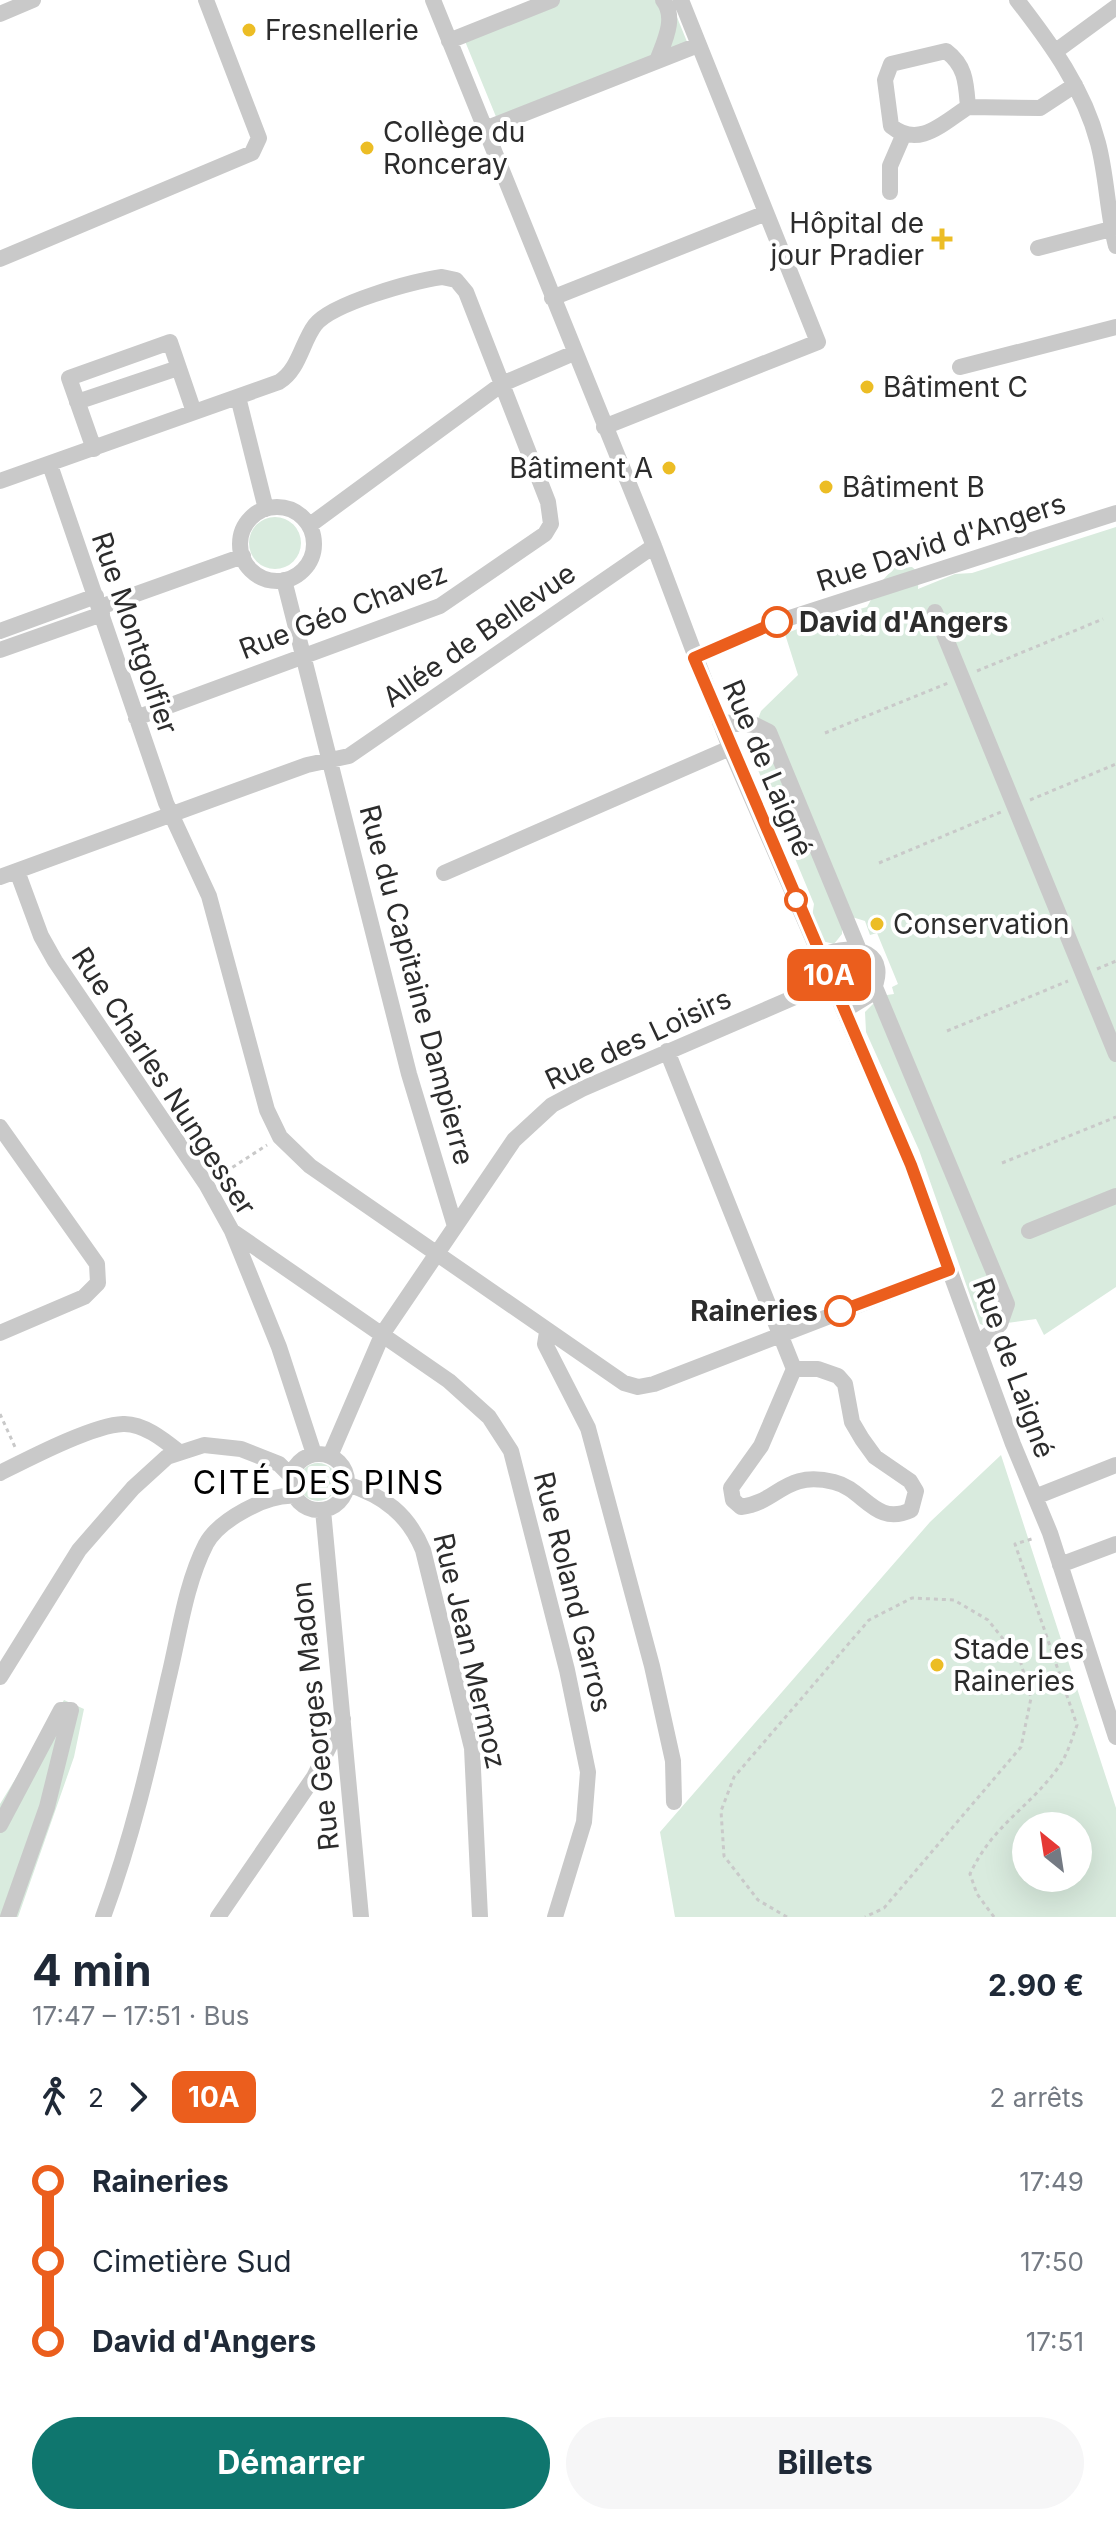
<!DOCTYPE html>
<html lang="fr">
<meta charset="utf-8">
<style>
:root{--surface:#fff;--page:#f6f6f7;--text:#1f2937;--muted:#747a83;--accent:#0f766e}
body{margin:0;font-family:Inter,sans-serif;background:var(--page);color:var(--text);height:100vh;display:flex;flex-direction:column;font-size:30px;white-space:nowrap}
*{box-sizing:border-box;margin:0}
p{font-size:26px;color:var(--muted)}
.icon{flex:none;width:44px;height:44px;fill:none;stroke:currentColor;stroke-width:2;stroke-linecap:round;stroke-linejoin:round}
.map{position:relative;height:1917px;overflow:hidden}
.side{display:flex;flex-direction:column;background:var(--surface);flex:1}
.side>*{flex:none}
.badge{padding:0 16px;border-radius:12px;font-size:28px;line-height:52px}
.needle{width:52px;rotate:330deg}
.fabs{position:absolute;left:1012px;top:1812px;display:grid;gap:16px}
.fabs a{display:grid;place-items:center;width:80px;height:80px;border-radius:50%;background:var(--surface);box-shadow:0 8px 32px #0002;font-size:40px}
.map>.badge{position:absolute;translate:-50% -50%;box-shadow:0 0 0 4px #fff}
.legs{display:flex;align-items:center;gap:12px;height:88px;padding:0 32px;font-size:26px}
.legs p{margin-inline-start:auto}
.summary{display:flex;align-items:center;justify-content:space-between;height:136px;padding:0 32px}
h1{font-size:44px;font-weight:700;line-height:60px}
.button{display:flex;gap:16px;margin-top:auto;padding:16px 32px}
.button a{flex:1;height:92px;border-radius:48px;background:var(--accent);color:#fff;font-size:32px;font-weight:700;line-height:92px;text-align:center}
.button a+a{background:var(--page);color:var(--text)}
ul{padding:0 32px;list-style:none}
li{display:flex;align-items:center;gap:28px;height:80px;font-size:30px}
li i{display:grid;place-items:center;width:12px;height:100%;margin:0 10px;background:currentColor}
li i::after{content:'';width:20px;height:20px;margin:-10px;border:6px solid;border-radius:50%;background:var(--surface)}
li p{margin-inline-start:auto}
li:first-child i{background:linear-gradient(#0000 50%,currentColor 0)}
li:last-child i{background:linear-gradient(currentColor 50%,#0000 0)}
.map>svg:first-child{display:block}
.green{fill:#d9ebde;fill-rule:evenodd}
.lines{fill:none;stroke-linecap:round;stroke-linejoin:round}
.path{stroke:#c9c9c9;stroke-width:3;stroke-dasharray:4 4;stroke-linecap:butt}
.minor{stroke:#c9c9c9;stroke-width:16}
.line-1-casing{stroke:#fff;stroke-width:18}
.line-1{stroke:#eb5e1d;stroke-width:12}
.poi-dot{fill:#ecbd25;stroke:#fff;stroke-width:3}
.stop-1-dot{fill:#fff;stroke:#eb5e1d;stroke-width:4}
.labels{text-anchor:middle;dominant-baseline:central;stroke-width:8;stroke-linejoin:round;paint-order:stroke}
.poi-label{font-size:28px;fill:#2c2c2c;stroke:#fff;text-anchor:start}
.street-label{font-size:28px;fill:#2c2c2c;stroke:#fff}
.stop-label{font-size:28px;font-weight:bold;fill:#2c2c2c;stroke:#fff;text-anchor:start}
.quarter-label{font-size:32px;letter-spacing:2px;fill:#000;stroke:#fff}
</style>
<div class="map">
<svg width="1116" height="1917" viewBox="0 0 1116 1917">
<rect width="100%" height="100%" fill="#fff"/>
<path class="green" d="M535,0H670L692,54L499,124L460,29Z
M249 543a26 26 0 1 1 52 0a26 26 0 1 1-52 0Z
M1116,527V1287L1044,1335L1036,1319L986,1326L980,1324L919,1150L866,1032L865,1012L873,1004H882L887,995L894,994L892,987L898,984L877,933L870,935L865,921L852,917L842,925V934L834,944L818,940L811,924L814,904L748,746L761,711L798,675L785,634L819,620L867,607L881,582L894,568L912,567L919,573L918,589L955,574L972,573Z
M1001,1455L1116,1808V1917H675L660,1832L930,1522ZM1026,1826H1078V1878H1026Z
M299 1482a19 19 0 1 1 38 0a19 19 0 1 1-38 0Z
M64,1700L84,1709L74,1757L18,1917H0V1804Z"/>
<g class="lines">
<path class="path" d="M977,671L1103,619
M825,733L948,683
M1030,800L1116,764
M879,863L1001,812
M1097,969L1116,961
M947,1031L1068,981
M1002,1163L1116,1117
M219,1176L267,1145
M0,1414L15,1447
M787,1917L758,1900L724,1856L721,1811L734,1777L869,1620L912,1598L954,1600L988,1620L1020,1660L1031,1698L1021,1747L884,1908L865,1917
M994,1917L977,1894L970,1874C993,1824 1030,1808 1060,1765C1068,1753 1072,1738 1077,1725L1015,1544L1035,1538"/>
<path class="minor" d="M433,0L654,546L730,748L911,1165L1013,1444L1050,1533L1116,1737
M1017,0C1051,44 1084,89 1098,143C1107,177 1107,212 1116,246
M0,14L33,0
M449,41L552,0
M1056,51L1116,7
M657,61C664,42 677,18 663,0
M968,107C943,123 919,149 891,126L885,80L891,64L946,51C966,66 966,83 968,107L1040,108L1075,85
M485,129L698,45
M890,192V166L903,136
M1038,248L1111,229
M0,259L252,153L259,138L206,0
M552,298L766,213
M960,367L1116,327
M238,397L266,509
M77,402L178,368
M604,427L818,342L681,0
M94,449L69,378L170,342L194,412
M50,465L166,803L209,896L267,1110L280,1137L310,1166L624,1383L638,1387L654,1384L949,1270
M0,481L279,382C299,370 302,342 315,325C332,303 414,281 442,277L456,280L466,292L548,502L551,524L545,534L440,606L136,718
M240 544a37 37 0 1 1 74 0a37 37 0 1 1-74 0Z
M310,525L502,384L574,353
M284,580L409,1074L454,1223
M100,607L243,556
M935,612L1116,1054
M0,631L96,596
M0,650L102,614
M694,658L777,622L1116,513
M720,722L755,725L769,732L859,950
M17,871L41,936L55,961L206,1184L232,1231L279,1347L314,1454
M444,873L730,748
M0,877L307,765L349,756L654,546
M821,956C855,941 893,953 871,994L845,1010
M875,987L1007,1304L1000,1324L977,1345
M667,1051L794,1369L761,1446L731,1488L733,1500L741,1507C779,1502 784,1470 834,1482C864,1489 875,1527 911,1510L916,1491L910,1481L875,1457L862,1439L852,1422L845,1384L838,1376L818,1369H794
M0,1127L97,1264L98,1283L84,1297L0,1333
M232,1231L449,1381L489,1417L511,1451L567,1670L588,1772L584,1822L555,1917
M1029,1231L1116,1196
M547,1332L545,1344L588,1428L652,1666L673,1761L674,1802
M291 1482a28 28 0 1 1 56 0a28 28 0 1 1-56 0Z
M330,1456L383,1333L514,1140L552,1105L582,1089L832,981
M0,1473C28,1459 93,1425 123,1424C143,1423 164,1440 179,1452
M347,1484C384,1496 408,1514 423,1550L472,1748L480,1917
M1035,1497L1116,1465
M323,1510L361,1917
M1060,1565L1116,1544
M0,1677L79,1550L133,1488L167,1457L204,1445L241,1449L279,1464L291,1476
M0,1825L61,1710H71L47,1807L8,1917
M103,1917C132,1839 150,1761 168,1680C179,1636 185,1585 206,1544C219,1520 267,1494 294,1496
M218,1917L314,1777L343,1719"/>
</g>
<g class="lines">
<g class="line-1-casing">
<path id="line-1" d="M777,622L694,658L911,1165L949,1270L840,1311"/>
</g>
<use href="#line-1" class="line-1"/>
</g>
<g class="poi-dot">
<circle cx="249" cy="30" r="8"/>
<circle cx="367" cy="148" r="8"/>
<path d="M938 227h8v8h8v8h-8v8h-8v-8h-8v-8h8z"/>
<circle cx="867" cy="387" r="8"/>
<circle cx="669" cy="468" r="8"/>
<circle cx="826" cy="487" r="8"/>
<circle cx="877" cy="924" r="8"/>
<circle cx="937" cy="1665" r="8"/>
</g>
<g class="stop-1-dot">
<circle cx="777" cy="622" r="14"/>
<circle cx="796" cy="900" r="10"/>
<circle cx="840" cy="1311" r="14"/>
</g>
<g class="labels">
<g class="poi-label">
<text x="265" y="30">Fresnellerie</text>
<text x="383" y="132">Collège du<tspan x="383" dy="32">Ronceray</tspan></text>
<text x="924" y="223" text-anchor="end">Hôpital de<tspan x="924" dy="32">jour Pradier</tspan></text>
<text x="883" y="387">Bâtiment C</text>
<text x="653" y="468" text-anchor="end">Bâtiment A</text>
<text x="842" y="487">Bâtiment B</text>
<text x="893" y="924">Conservation</text>
<text x="953" y="1649">Stade Les<tspan x="953" dy="32">Raineries</tspan></text>
</g>
<g class="street-label">
<text transform="translate(941 542) rotate(-18)">Rue David d'Angers</text>
<text transform="translate(343 611) rotate(-21)">Rue Géo Chavez</text>
<text transform="translate(135 633) rotate(71)">Rue Montgolfier</text>
<text transform="translate(479 635) rotate(-35)">Allée de Bellevue</text>
<text transform="translate(768 768) rotate(67)">Rue de Laigné</text>
<text transform="translate(417 985) rotate(75)">Rue du Capitaine Dampierre</text>
<text transform="translate(638 1039) rotate(-25)">Rue des Loisirs</text>
<text transform="translate(164 1081) rotate(57)">Rue Charles Nungesser</text>
<text transform="translate(1014 1368) rotate(70)">Rue de Laigné</text>
<text transform="translate(573 1592) rotate(76)">Rue Roland Garros</text>
<text transform="translate(470 1651) rotate(77)">Rue Jean Mermoz</text>
<text transform="translate(315 1716) rotate(-96)">Rue Georges Madon</text>
</g>
<g class="stop-label">
<text x="799" y="622">David d'Angers</text>
<text x="818" y="1311" text-anchor="end">Raineries</text>
</g>
<g class="quarter-label">
<text x="319" y="1482">CITÉ DES PINS</text>
</g>
</g>
</svg>
<div class="fabs">
<a><svg class="needle" viewBox="-14 -14 28 28"><path d="M0-13l5 13h-10z" fill="#e53935"/><path d="M0 13l5-13h-10z" fill="#747a83"/></svg></a>
</div>
<b class="badge" style="left:829px;top:975px;background:#eb5e1d;color:#fff">10A</b>
</div>
<section class="side">
<div class="summary"><div><h1>4 min</h1><p>17:47 – 17:51 · Bus</p></div><b>2.90 €</b></div>
<div class="legs"><svg class="icon" aria-label="walk" viewBox="0 0 24 24"><circle cx="13" cy="4" r="2"/><path d="M13 8l-2 6 4 7M11 14l-3 7M7 12l3-4h3l4 4"/></svg>2<svg class="icon" aria-label="forward" viewBox="0 0 24 24"><path d="M9 5l7 7-7 7"/></svg><b class="badge" style="background:#eb5e1d;color:#fff">10A</b><p>2 arrêts</p></div>
<ul>
<li><i style="color:#eb5e1d"></i><b>Raineries</b><p>17:49</p></li>
<li><i style="color:#eb5e1d"></i><span>Cimetière Sud</span><p>17:50</p></li>
<li><i style="color:#eb5e1d"></i><b>David d'Angers</b><p>17:51</p></li>
</ul>
<div class="button"><a>Démarrer</a><a>Billets</a></div>
</section>
